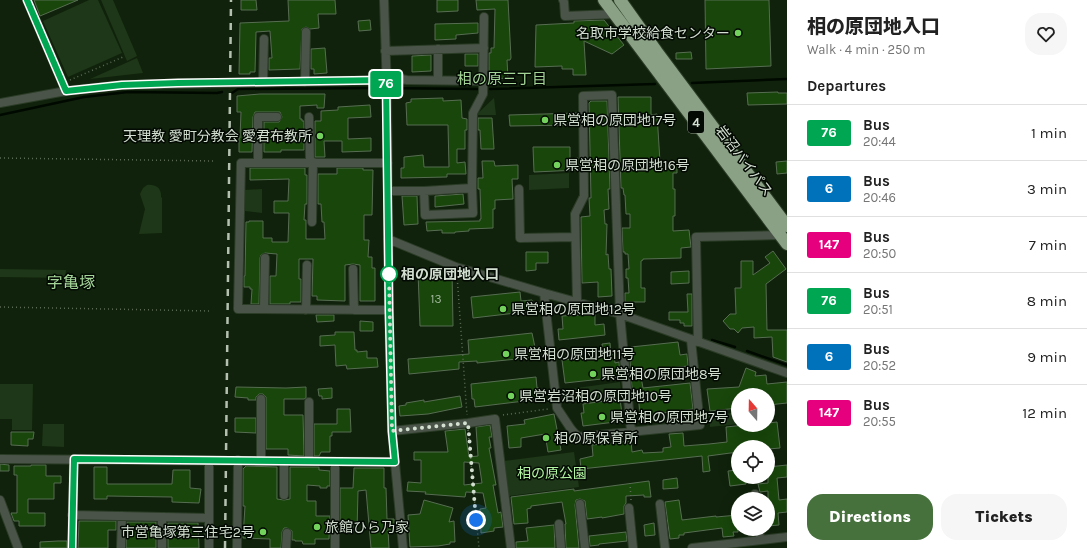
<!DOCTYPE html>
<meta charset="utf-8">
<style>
:root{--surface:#fff;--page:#f6f6f6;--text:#222;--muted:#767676;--line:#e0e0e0;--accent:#46713c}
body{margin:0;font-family:Karla,"Noto Sans JP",sans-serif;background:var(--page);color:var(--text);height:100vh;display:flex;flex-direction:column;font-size:15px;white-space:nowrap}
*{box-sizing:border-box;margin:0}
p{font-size:13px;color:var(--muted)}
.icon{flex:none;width:22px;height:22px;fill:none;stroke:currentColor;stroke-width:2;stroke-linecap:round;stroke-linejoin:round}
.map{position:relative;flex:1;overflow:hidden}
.sheet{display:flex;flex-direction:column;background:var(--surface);width:300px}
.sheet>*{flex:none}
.badge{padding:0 8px;border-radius:3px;font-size:14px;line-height:26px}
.needle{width:26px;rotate:340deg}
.buttons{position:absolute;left:731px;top:388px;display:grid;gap:8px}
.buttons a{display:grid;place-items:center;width:44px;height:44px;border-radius:50%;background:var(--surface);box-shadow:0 4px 16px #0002;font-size:20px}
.you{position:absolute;width:20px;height:20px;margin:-10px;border:3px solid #fff;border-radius:50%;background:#1a73e8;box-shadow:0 0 0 6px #1a73e833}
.map>.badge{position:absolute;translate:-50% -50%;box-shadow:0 0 0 2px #fff}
h2{padding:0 20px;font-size:15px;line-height:36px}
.round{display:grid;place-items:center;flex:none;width:42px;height:42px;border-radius:16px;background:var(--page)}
.head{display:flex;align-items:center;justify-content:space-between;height:68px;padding:0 20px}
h1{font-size:19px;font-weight:800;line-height:30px}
.action{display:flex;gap:8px;margin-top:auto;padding:8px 20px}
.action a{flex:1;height:46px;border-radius:16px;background:var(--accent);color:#fff;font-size:16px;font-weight:800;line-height:46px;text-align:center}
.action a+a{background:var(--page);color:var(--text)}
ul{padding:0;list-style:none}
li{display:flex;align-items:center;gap:12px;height:56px;padding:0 20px;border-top:1px solid var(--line)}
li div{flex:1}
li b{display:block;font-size:15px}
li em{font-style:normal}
li .badge{min-width:44px;font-weight:700;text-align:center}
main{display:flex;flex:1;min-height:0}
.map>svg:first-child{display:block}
.green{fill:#1e3718}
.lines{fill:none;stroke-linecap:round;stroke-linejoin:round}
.stream{stroke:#000900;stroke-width:2.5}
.building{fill:#18460b;stroke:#576d52;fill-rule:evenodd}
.minor-casing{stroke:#2b3c27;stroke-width:10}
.highway-casing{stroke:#2b3c27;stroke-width:14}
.path{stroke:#5c6b57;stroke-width:1.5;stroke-dasharray:1 3;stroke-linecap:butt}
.minor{stroke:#4b5449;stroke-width:8}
.highway{stroke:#8aa185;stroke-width:12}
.rail{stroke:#b4c1b1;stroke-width:2.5;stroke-dasharray:7 7;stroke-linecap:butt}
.line-casing{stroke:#fff;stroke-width:9}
.line{stroke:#00a651;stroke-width:6}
.walk{stroke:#d3dfd0;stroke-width:4;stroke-dasharray:0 7.2}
.poi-dot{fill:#73d25c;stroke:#030903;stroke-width:1.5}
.stop-dot{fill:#fff;stroke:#00a651;stroke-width:2}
.labels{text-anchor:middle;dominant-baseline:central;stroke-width:3;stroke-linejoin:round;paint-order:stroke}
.number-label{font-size:12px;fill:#a4b99f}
.shield{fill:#030903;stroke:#959f92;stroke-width:1}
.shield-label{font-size:13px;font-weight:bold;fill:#d3dfd0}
.poi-label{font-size:14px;fill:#d3dfd0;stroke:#030903;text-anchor:start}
.street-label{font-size:14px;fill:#d3dfd0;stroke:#030903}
.stop-label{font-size:14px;font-weight:bold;fill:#d3dfd0;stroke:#030903;text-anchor:start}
.park-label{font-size:14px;fill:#b1f4a1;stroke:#030903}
.neighbourhood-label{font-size:15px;fill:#a3d597;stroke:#030903}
.quarter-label{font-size:16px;fill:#a3d597;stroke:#030903}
</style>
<main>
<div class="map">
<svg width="787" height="548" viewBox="0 0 787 548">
<rect width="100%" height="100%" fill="#10220b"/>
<path class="green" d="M89,0H98L122,53L68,77L43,21Z
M101,0H113L137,56L127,61Z
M137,58L143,73L90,79Z
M494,98L496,115H476Z
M569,173V188L529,190V175Z
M147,185C155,184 162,188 161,197L162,198V233L139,234L145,209L140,194L143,188Z
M262,189V213L245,211V190Z
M0,269L66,270L65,278L0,277Z
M620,382L622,398L580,404L579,400L572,401L571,395L562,397V390Z
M0,384H33L32,430H12V419H0Z
M738,412V424L710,427L709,416Z
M43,424H64V447L42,446Z
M574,452L579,487L509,496L504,461Z"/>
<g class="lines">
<path class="stream" d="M692,83L787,79
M490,89L655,84
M232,93L238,89L375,88L478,89
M0,115L84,97L128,92L217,93L222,92
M712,340L735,347
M747,351L787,365"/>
</g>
<path class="building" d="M34,0H78L40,16Z
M241,0H256L257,10H241Z
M288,0H335L336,14H318L319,28L310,29L306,27L302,29L300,69L269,70V58H272L270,31L256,32L255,72H250V74H239L240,23L289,21Z
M437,0H458V11L437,12Z
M476,0H508L511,58L510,60H507L508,78L489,79V53H491V48H494L495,9L477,10Z
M705,0H769L771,66L706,69Z
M370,20L371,30L359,31L358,21Z
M604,20L624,45L612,54L584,41L586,75H573V69H562V66L535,67L536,25L574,23V21Z
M478,23V33L456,35V39L435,40V24Z
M325,48L327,73L314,74V69H311V49Z
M691,52L692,59H676V53Z
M465,54H478V66H465Z
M431,55V71L412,72V56Z
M778,92V93H787V104L748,105L747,93Z
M260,94H325L324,108H317V105L300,106V119H302V121H304V150H281V152H264V122H279L282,117L280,112H255L253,117L252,152H239V138H240L241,112H237V96Z
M618,97H651V115L657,114L660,162L677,163V173H673V189H675V216H673V231L689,230L691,247L681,248V258L643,259V260L641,261V288H645V302H625V293H629L628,278H626V269H629L628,254H625V252H623L622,228H630V214H626L625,195H624L623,188H621Z
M443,98V101L461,100L462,118L467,119V130H465V149H457V163L465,162L466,174H447V177L401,178V168H404V157L423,155L424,167H449L448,125H407L406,103L411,102V99Z
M591,101H607L610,189H608L609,209L604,210L605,224H607L606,255L608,254L609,269H611L612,296L598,297V282L582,283L581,217L590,216L589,198H591L589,103Z
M370,105L371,117L348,118V139L371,138V151L342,152V141H324L325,157H315V121H321V111L338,110V107Z
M578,113V125L510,126L509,115Z
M478,118H492L494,149H481L480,130H478Z
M533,147H570V159L578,158V170L534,172Z
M482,161H494L495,166L518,165V179H512L513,199L495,200V209H493V228L469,229V231L455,232V233H442V230L427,231L426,222L480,221V219H481L480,189H478V178H483Z
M787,161V173L777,174L776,162Z
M250,168H305V175H307V204H305L304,220H306V239H325L324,222H322L321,204H318V174H337V168H363V170H373L372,215H364V240H369L368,257H372V268H375V301H360V265L353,264L345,265V301L317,300V296H312L313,259H299V279H301V302H290V304H270V276H276L277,254L265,253L261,255L260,258L259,304H251L252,289H250V287H244V276H245L246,222H249V221H263V238H272V242H288L289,213H274V201H288L289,179L250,180Z
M463,194L464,204L435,207V196Z
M402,196H417L418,224L404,225Z
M773,251L786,269L766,284L767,330H787V362L773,357L772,337L754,338V327L742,328L738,333L734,329H730L723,321L730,314H736L735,288H741V261H753V275L770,263L765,257Z
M526,252H548V263H536V270L526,271Z
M452,271L453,326H420L418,272Z
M689,271V283L671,284V272Z
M520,292L521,301L532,300L533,311L473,318L471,297Z
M687,294H692V326H684V323H680V320H669V312H688Z
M595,314V325L604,324L605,335L559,340L558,329H563L562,316Z
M316,315H334V321L317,322Z
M360,321L373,322V331H360Z
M335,332H354L355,350H357V352L367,351V358H377L378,367L347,369L346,365L336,366L335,345L320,346V336L335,335Z
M532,333L537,357L477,363V361L459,362V369L409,374L408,359L469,354L468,340Z
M678,342L680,355L687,354L688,366L640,371L643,388L690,383L693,409L640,416L638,392L634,393L632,388L630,361H632L631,347Z
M610,343L611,355L614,354L615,363L619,362L620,377L565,383L562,360L603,356L602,344Z
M746,368L756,372L755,376L766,375L767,384L787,382V403L768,405V395H738V408L710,411L707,389L739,387Z
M536,377L537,388H539L541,399L475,407L474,399H472L471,384Z
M236,387L286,388L306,387V398L304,399H284V415H303L304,456L288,455V449H266V397L263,394H259L256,397V400H248V398L235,397Z
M332,388V398L322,399V396H319L318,389Z
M460,396L462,407L428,414L400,416L399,406L406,405V403L424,400V402Z
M620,399L623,421L583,426L581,413H584L583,404Z
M337,409H350L351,432H332V436H330V452H321L319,456H314V424H337Z
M554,414L561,450L548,452L545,434L521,438V447L509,448L507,426L525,424L524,420Z
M235,418H256V433L235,432Z
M777,422L780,448L768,449V447H738V452L708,456L710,471L703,472L702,456L581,469L580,459L593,456L592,445L631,441L632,452L642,450L643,453L663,452V448L671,447L669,434L683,433L684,446L709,444L727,442L726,427L745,425H768V423Z
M490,425L492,437H489L491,448H489L496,485H493L498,513L501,512L503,527L494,528V531L481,533L480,509L486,508L483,493L466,492L465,497L425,494L426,492L407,491L408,482L421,483V460H414V452H448L445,431L465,429L469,457L478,456L476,427ZM464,462L479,463L482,483L464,485Z
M11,432H34L33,439H28V446L11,445Z
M0,464L9,465V471H0Z
M31,465H46V476H61V483H54V499H28V513H45V526H19V521H14L11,513H17V475H14V466H31Z
M787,465V477L777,478L779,500L787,499V512L778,513L779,525L768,526V491L760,492L758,484L768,483V467Z
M246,466L277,467V499L284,500L290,499V467H319V470L330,471V486H327V488H320V486L307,485V501H316V516H330L329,539H315V544H303L302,541H295V540H292V531L287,528H284L282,532L281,548H270V539L243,538L245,506H243V469Z
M94,467H107V484H172L173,470H190V488L201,489L199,503L172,502V497L107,496V499H94Z
M354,468H384V488H386L387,519H394V530H388L389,548H371L366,490L358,491L357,531H340V488H353Z
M738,470V477H746V484L730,486L728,471Z
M677,478L678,488L663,489V480Z
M649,481L651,497H644V495L626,496V503L624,506V514L602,518V517L587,519L585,501L580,499L576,500L575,505L579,548H566L565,524H566L562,502L531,506V508L527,509L528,523L514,524L511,497L574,489V491Z
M424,500L453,508L449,522L454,521L455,542H450V544L438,546L410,547L408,515L420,514Z
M679,500L682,520L716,516V517L738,515V532H733L734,536L723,537L722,528L684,533V535H679V538L670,539L665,502Z
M79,521H116V530H108V548H78Z
M127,522H156V548H126Z
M168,523H198L199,548H168Z
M654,523L655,535L645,536L644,525Z
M554,525L555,548H516V542L528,541L526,528Z
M626,532L627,541L599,544V545L590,546L589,536Z
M58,541H67V548H40V542Z"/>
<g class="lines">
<g class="minor-casing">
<path id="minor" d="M27,0L66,91
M384,0L387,91L389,310L392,431L403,548
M563,0L564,2L565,16L615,14
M438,49V80
M385,51L484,48
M263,82L264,39
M305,82L306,32
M0,103L66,91L122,85L386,80L395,78L407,80L484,81
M309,117L310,162
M258,162V117H277
M388,163H241L238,309L389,310
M519,189L520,238L575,237
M388,191H424L472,188L473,113L483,94L484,17
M424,191L425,215L473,213L472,188
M312,222L313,162
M388,239L456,267L544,293L620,314L787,373
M353,269L354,310
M544,293L557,408L571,429L578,437L700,425L691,340
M577,301L575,214L584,196L583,96L612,95L620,314L631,431
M264,309L265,258
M306,310L307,265
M698,342L696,237L781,235
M309,402V461
M392,431L468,423L495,419L511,548
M0,459L395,462
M261,461V399
M284,461V495
M755,494V499
M0,500L18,548
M580,504L585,548
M660,504L665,548
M629,508L633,548
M72,515L209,518
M559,524L561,548
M759,529L760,540
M72,548L74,459
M121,548L122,516
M162,548V517
M209,548V461
M237,548L238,460
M286,548L287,533
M335,548V462
M692,548L787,537"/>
</g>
<g class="highway-casing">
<path id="highway" d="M604,0L787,244
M620,0L657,52L787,226"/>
</g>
<path class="path" d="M70,80L123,57
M0,158L213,161
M457,275L467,415
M0,307L211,311
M503,415L548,409
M468,430L479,548
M630,483L631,500"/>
<use href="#minor" class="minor"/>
<use href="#highway" class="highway"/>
<path class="rail" d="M225,548L231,0"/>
</g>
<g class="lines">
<g class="line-casing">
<path id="line" d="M27,0L66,91L122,85L178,83L386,80L389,310L392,431L395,462L74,459L72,548"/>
</g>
<use href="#line" class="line"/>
<path class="walk" d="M389,274L392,431L468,423L476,520"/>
</g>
<g class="poi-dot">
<circle cx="738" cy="33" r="4"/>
<circle cx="545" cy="120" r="4"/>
<circle cx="320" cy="136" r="4"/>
<circle cx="557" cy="165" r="4"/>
<circle cx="503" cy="309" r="4"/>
<circle cx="506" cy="354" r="4"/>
<circle cx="593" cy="374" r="4"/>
<circle cx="511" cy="396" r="4"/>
<circle cx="602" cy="417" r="4"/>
<circle cx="546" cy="438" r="4"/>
<circle cx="317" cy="527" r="4"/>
<circle cx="263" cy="532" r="4"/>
</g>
<circle class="stop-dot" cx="389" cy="274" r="8"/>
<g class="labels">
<g class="number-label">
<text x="436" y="299">13</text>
</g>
<rect class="shield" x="688" y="111" width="16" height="22" rx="3"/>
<g class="shield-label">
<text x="696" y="122">4</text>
</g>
<g class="poi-label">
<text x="730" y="33" text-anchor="end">名取市学校給食センター</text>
<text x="553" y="120">県営相の原団地17号</text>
<text x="312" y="136" text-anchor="end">天理教 愛町分教会 愛君布教所</text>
<text x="565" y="165">県営相の原団地16号</text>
<text x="511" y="309">県営相の原団地12号</text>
<text x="514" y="354">県営相の原団地11号</text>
<text x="601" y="374">県営相の原団地8号</text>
<text x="519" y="396">県営岩沼相の原団地10号</text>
<text x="610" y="417">県営相の原団地7号</text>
<text x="554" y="438">相の原保育所</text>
<text x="325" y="527">旅館ひら乃家</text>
<text x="255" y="532" text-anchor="end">市営亀塚第三住宅2号</text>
</g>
<g class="street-label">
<text transform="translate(744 161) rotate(53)">岩沼バイパス</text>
</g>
<g class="stop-label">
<text x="401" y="274">相の原団地入口</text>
</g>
<g class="park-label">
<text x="552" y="473">相の原公園</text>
</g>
<g class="neighbourhood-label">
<text x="502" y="79">相の原三丁目</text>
</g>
<g class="quarter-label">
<text x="71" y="282">字亀塚</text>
</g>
</g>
</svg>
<div class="buttons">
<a><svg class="needle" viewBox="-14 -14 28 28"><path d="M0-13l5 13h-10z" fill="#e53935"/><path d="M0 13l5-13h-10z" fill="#767676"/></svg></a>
<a><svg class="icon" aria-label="locate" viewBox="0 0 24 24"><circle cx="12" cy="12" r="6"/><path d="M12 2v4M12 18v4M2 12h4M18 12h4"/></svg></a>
<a><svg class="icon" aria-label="layers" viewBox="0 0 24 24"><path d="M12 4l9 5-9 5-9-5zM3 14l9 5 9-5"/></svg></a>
</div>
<div class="you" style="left:476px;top:520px"></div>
<b class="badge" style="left:386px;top:84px;background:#00a651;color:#fff">76</b>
</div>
<section class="sheet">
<div class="head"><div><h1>相の原団地入口</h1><p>Walk · 4 min · 250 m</p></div><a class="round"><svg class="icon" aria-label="heart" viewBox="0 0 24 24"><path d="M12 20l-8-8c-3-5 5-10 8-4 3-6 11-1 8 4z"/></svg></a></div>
<h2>Departures</h2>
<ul>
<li><span class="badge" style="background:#00a651;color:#fff">76</span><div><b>Bus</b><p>20:44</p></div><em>1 min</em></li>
<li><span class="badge" style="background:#0072bc;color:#fff">6</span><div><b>Bus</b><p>20:46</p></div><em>3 min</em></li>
<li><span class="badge" style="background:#e6007e;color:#fff">147</span><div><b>Bus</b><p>20:50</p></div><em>7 min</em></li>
<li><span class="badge" style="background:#00a651;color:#fff">76</span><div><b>Bus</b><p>20:51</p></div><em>8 min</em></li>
<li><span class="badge" style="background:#0072bc;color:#fff">6</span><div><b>Bus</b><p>20:52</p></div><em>9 min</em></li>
<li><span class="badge" style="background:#e6007e;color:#fff">147</span><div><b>Bus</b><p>20:55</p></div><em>12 min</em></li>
</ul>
<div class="action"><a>Directions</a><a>Tickets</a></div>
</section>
</main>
